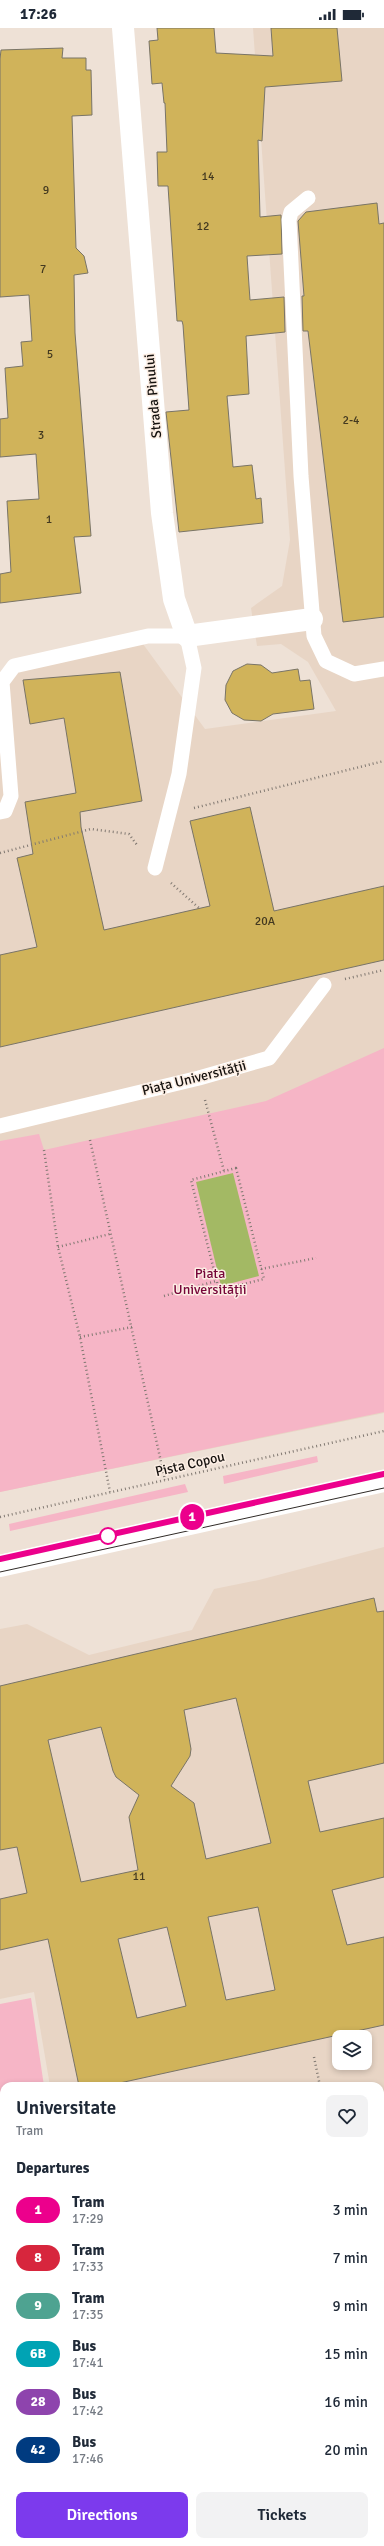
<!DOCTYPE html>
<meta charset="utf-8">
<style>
:root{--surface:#fff;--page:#f2f2f3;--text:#1f2937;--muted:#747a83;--accent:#7c3aed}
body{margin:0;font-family:Signika,sans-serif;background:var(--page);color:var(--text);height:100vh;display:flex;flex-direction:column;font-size:15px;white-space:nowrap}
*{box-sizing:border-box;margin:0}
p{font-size:13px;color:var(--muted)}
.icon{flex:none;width:22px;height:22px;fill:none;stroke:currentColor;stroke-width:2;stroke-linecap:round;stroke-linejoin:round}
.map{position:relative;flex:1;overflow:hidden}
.panel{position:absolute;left:0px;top:2054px;width:384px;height:464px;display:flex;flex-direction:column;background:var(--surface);border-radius:12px 12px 0 0;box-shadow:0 2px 6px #0003}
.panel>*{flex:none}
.badge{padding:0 8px;border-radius:13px;font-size:14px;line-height:26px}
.fabs{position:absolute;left:332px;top:2002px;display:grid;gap:8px}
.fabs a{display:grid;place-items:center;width:40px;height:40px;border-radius:8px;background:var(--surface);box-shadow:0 2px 6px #0003;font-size:20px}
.map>.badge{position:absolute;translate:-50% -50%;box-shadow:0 0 0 2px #fff}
h2{padding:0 16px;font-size:15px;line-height:36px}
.round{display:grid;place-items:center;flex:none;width:42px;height:42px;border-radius:8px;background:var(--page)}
.headline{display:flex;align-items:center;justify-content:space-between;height:68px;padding:0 16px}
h1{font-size:19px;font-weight:600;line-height:30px}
.button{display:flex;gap:8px;margin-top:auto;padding:8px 16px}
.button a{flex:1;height:46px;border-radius:8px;background:var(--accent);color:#fff;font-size:16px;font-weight:600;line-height:46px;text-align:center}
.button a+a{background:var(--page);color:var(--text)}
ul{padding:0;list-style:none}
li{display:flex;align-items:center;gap:12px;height:48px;padding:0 16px}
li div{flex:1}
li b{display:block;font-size:15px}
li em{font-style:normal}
li .badge{min-width:44px;font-weight:700;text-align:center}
.status{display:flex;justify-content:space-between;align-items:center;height:28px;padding:0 20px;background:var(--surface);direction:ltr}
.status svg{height:11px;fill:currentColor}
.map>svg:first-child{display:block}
.built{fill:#e8d5c5;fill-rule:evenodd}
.green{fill:#f6b5c6}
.water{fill:#a3b964}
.building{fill:#d0b35a;stroke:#797467;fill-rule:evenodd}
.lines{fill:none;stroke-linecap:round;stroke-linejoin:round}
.path{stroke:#817972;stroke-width:2.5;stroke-dasharray:1 3;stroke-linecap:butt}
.service{stroke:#fff;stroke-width:15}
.minor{stroke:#fff;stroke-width:22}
.secondary{stroke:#fff;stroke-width:22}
.tram{stroke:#302b27;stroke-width:1}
.line-casing{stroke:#fff;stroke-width:9}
.line{stroke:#ec008c;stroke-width:6}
.stop-dot{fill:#fff;stroke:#ec008c;stroke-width:2}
.labels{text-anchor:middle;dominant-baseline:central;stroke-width:3;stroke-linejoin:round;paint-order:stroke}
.number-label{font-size:12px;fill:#433920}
.street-label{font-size:14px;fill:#14100d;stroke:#fceee4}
.park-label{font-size:14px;fill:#750438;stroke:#fceee4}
</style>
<div class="status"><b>17:26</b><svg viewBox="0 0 49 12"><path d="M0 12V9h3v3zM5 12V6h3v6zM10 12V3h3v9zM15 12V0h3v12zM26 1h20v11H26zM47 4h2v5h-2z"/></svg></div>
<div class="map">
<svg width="384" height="2518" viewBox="0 0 384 2518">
<rect width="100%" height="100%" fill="#eee1d6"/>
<path class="built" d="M253,0H384V1385L0,1464V647L143,616L205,701L336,683L308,634L281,616L257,618L251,580L282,558L290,512Z
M384,1519V2207L380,2208V2058H50L34,1964L0,1971V1601L27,1596L89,1627L192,1602L214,1561L259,1552ZM339,2009H365V2035H339Z
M384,2214V2518H126L128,2514H380V2216Z"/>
<path class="green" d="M384,1020V1384L0,1464V1113L39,1106L44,1122L266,1073Z
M317,1428L318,1434L224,1456L223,1448Z
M185,1456L188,1464L10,1503L9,1496Z
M31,1970L44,2058H4V2257L0,2258V1976Z
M380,2442L384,2443V2479L380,2492Z
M269,2514H373L372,2518H268Z"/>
<path class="water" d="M233,1145L259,1248L221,1258L196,1154Z"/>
<path class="building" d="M157,0H214L216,25L273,28L271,0H337L342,53L265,59L262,113L258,112L260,189L281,187L282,226L247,228L250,272L284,269L285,304L246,308L249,366L227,368L233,439L252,437L256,471L261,470L263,495L179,504L166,384L189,382L183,297L182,293H177L168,158H158L157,124H167L165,75H164L162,55L152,56L149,13L158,12Z
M63,20L62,30H86V42H91L92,87L72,88L76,220L84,228L88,245L74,247L75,305L91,508L74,509L81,565L0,575V546L11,544L7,473L39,471L36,426L0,429V391L8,390L5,340L23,338L21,314L32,313L29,267L0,269V31L1,22Z
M377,175L379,196L384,195V589L343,594L308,303H303L302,268H304L298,193L306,184Z
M247,636L261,637L272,645L298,641L300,653L310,652L314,681L273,686L261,693L244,692L232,685L225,672L226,657L233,643Z
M120,644L142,773L80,784L81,799L104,902L210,878L190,793L250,779L274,883L384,858V932L0,1019V927L37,919L17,830L33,826L25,774L76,765L64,690L30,696L23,652Z
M374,1570L377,1584L384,1583V1735L308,1753L320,1804L384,1790V1849L332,1862L347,1917L384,1909V1997L106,2058H79L48,1911L0,1922V1871L27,1865L17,1819L0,1822V1658ZM236,1670L271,1815L206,1831L194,1775L171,1758L190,1728L191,1721L184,1682ZM101,1699L113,1743L116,1749L139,1767L129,1789L138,1842L81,1854L48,1712ZM258,1879L275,1962L226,1972L208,1889ZM167,1899L186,1978L137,1990L118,1911Z"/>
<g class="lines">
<path class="path" d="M194,780L384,733
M0,825L91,801L129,806L137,817
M171,855L199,880
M345,951L384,942
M205,1072L224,1143
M90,1112L165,1452
M44,1122L58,1219L80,1309L110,1464
M236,1140L264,1251L219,1262L191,1152Z
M58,1219L110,1206
M261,1241L316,1230
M164,1268L216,1253
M80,1309L132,1299
M0,1489L384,1403
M314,2029L320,2058
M0,2239H4"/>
<path class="service" d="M308,170L291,184L289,192L301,448L314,608L326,633L354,646L384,641
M0,784L5,783L11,768L2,654L14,638L148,608H187L194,640L179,746L155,840
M0,1098L199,1050L269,1030L324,957"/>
<path class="minor" d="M123,0L162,485L174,571L187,608L312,591"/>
<path class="secondary" d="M0,1538L384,1453"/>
<path class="tram" d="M0,1531L384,1446
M0,1544L384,1460"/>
</g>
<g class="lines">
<g class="line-casing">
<path id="line" d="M0,1531L384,1446"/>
</g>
<use href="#line" class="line"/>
</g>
<circle class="stop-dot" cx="108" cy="1508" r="8"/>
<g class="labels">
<g class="number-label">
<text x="208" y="148">14</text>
<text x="46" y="162">9</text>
<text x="203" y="198">12</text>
<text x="43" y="241">7</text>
<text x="50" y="326">5</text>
<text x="351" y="392">2-4</text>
<text x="41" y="407">3</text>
<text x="49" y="491">1</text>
<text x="265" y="893">20A</text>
<text x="139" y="1848">11</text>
</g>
<g class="street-label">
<text transform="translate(153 368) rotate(-95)">Strada Pinului</text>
<text transform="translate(194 1050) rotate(-14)">Piața Universității</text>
<text transform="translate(190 1436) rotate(-13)">Pista Copou</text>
</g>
<g class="park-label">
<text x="210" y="1245">Piata<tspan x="210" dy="16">Universității</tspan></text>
</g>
</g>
</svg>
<div class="fabs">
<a><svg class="icon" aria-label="layers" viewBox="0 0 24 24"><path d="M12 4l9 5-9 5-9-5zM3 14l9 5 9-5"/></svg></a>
</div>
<b class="badge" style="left:192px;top:1489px;background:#ec008c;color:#fff">1</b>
<section class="panel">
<div class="headline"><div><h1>Universitate</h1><p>Tram</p></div><a class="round"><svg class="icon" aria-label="heart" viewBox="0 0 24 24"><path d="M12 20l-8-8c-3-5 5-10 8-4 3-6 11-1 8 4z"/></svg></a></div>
<h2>Departures</h2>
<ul>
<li><span class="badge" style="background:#ec008c;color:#fff">1</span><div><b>Tram</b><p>17:29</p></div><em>3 min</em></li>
<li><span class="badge" style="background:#d7263d;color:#fff">8</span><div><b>Tram</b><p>17:33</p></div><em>7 min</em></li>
<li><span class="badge" style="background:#4ea391;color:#fff">9</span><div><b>Tram</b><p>17:35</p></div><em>9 min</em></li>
<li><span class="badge" style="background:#00a3b4;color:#fff">6B</span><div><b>Bus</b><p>17:41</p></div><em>15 min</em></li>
<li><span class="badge" style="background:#8e44ad;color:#fff">28</span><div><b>Bus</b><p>17:42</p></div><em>16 min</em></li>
<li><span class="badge" style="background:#003b80;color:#fff">42</span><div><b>Bus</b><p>17:46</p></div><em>20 min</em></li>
</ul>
<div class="button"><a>Directions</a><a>Tickets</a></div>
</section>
</div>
